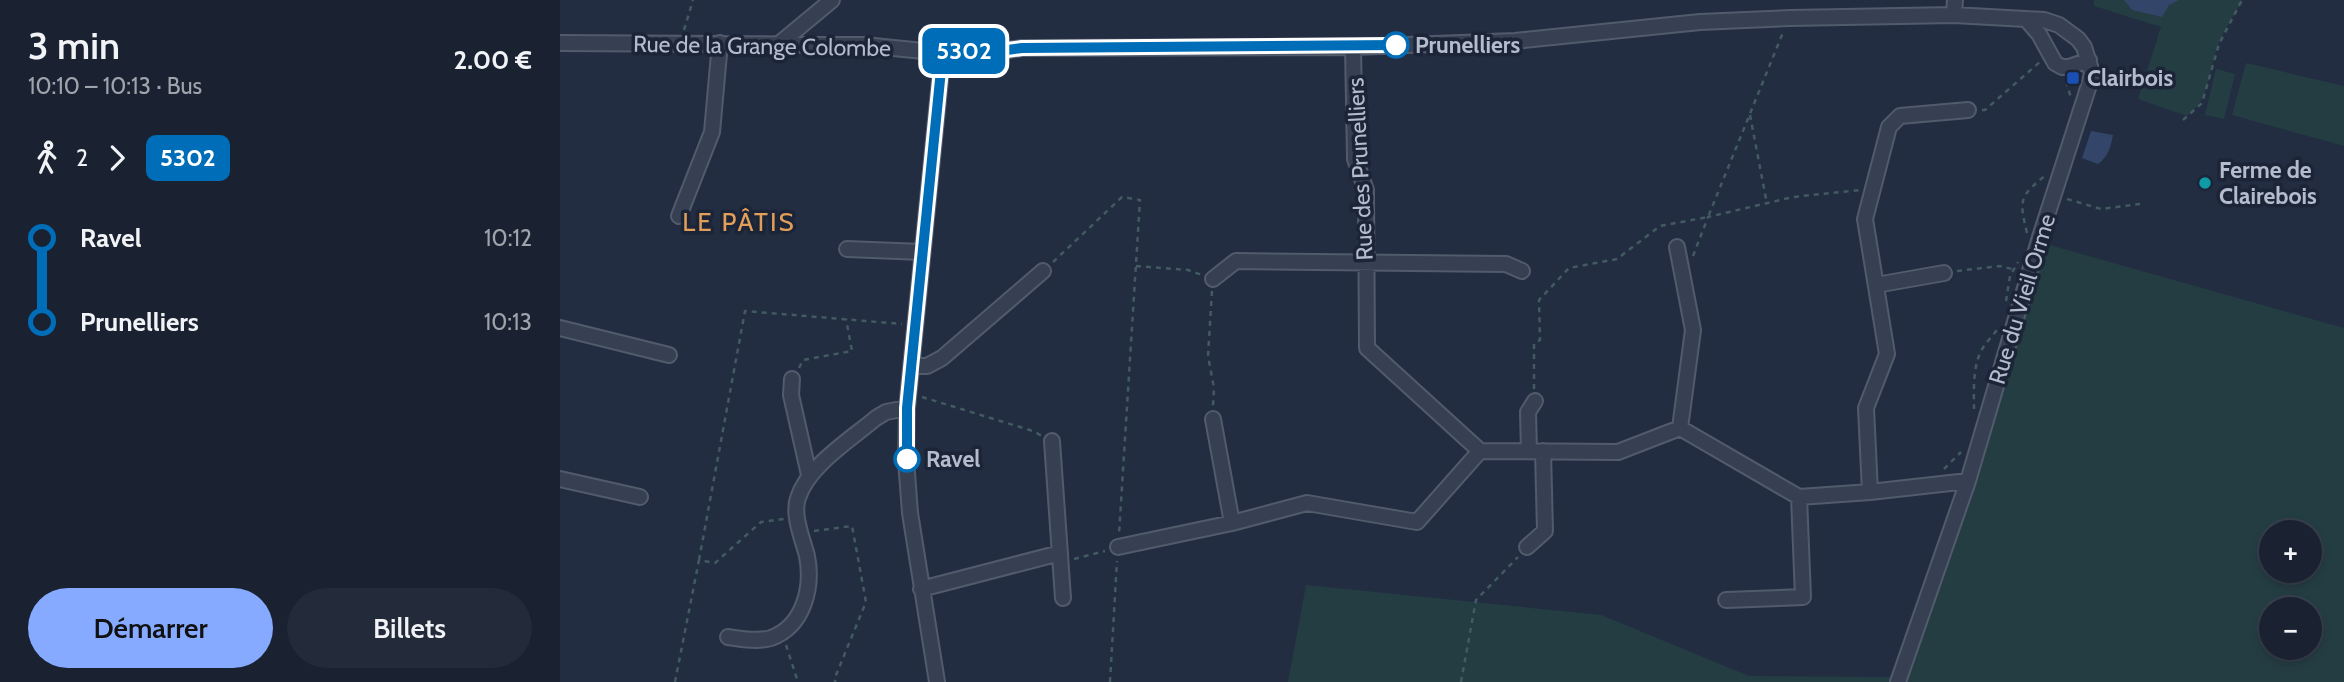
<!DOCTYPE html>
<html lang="fr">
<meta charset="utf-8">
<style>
:root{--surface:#1a2232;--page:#232a3a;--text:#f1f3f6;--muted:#9fa4ac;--line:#383f4d;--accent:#85aaff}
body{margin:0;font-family:Cabin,sans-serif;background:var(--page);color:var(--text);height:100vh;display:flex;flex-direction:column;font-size:26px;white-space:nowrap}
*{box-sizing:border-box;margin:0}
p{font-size:23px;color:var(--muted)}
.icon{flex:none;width:38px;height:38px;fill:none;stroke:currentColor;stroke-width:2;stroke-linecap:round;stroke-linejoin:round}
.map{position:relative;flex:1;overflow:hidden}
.drawer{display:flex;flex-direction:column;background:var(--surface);width:560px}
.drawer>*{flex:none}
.badge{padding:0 14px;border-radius:10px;font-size:24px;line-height:46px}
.controls{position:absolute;left:1699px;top:520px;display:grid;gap:14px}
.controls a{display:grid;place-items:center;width:63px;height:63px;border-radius:50%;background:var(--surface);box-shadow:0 4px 10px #0003,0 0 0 2px var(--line);font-size:35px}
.map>.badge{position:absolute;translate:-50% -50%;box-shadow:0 0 0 4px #fff}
.legs{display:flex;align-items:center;gap:10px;height:77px;padding:0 28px;font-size:23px}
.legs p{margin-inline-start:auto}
.head{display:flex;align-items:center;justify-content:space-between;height:119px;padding:0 28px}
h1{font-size:38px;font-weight:600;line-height:52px}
.primary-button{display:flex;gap:14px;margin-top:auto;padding:14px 28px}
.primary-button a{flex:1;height:80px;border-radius:42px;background:var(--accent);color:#111;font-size:28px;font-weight:600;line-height:80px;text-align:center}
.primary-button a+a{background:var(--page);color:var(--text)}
ul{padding:0 28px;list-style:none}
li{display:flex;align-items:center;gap:24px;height:84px;font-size:26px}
li i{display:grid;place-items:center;width:10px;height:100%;margin:0 9px;background:currentColor}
li i::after{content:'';width:18px;height:18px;margin:-9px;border:5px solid;border-radius:50%;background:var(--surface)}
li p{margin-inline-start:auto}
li:first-child i{background:linear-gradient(#0000 50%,currentColor 0)}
li:last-child i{background:linear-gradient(currentColor 50%,#0000 0)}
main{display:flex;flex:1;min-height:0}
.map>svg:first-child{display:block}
.green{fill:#243d43;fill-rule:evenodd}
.water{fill:#334569}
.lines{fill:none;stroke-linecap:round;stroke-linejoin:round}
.minor-casing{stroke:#525b6c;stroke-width:18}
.path{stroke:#425a60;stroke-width:2.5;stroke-dasharray:5 5;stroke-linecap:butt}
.minor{stroke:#374052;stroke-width:14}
.line-1-casing{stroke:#fff;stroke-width:16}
.line-1{stroke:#006db8;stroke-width:10}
.stop-1-dot{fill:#fff;stroke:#006db8;stroke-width:3.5}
.transit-dot{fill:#1a4fb4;stroke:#1c2537;stroke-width:2.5}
.culture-dot{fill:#0f9aa8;stroke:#1c2537;stroke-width:2.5}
.labels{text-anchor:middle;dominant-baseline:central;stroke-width:7;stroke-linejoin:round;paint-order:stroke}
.stop-label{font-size:23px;font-weight:bold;fill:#b3bbcc;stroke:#1c2537;text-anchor:start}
.street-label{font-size:23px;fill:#b3bbcc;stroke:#1c2537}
.poi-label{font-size:23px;font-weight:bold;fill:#b3bbcc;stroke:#1c2537;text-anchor:start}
.quarter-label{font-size:26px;letter-spacing:2px;fill:#e19f59;stroke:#1c2537}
</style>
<main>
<section class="drawer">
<div class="head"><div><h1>3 min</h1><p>10:10 – 10:13 · Bus</p></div><b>2.00 €</b></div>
<div class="legs"><svg class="icon" aria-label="walk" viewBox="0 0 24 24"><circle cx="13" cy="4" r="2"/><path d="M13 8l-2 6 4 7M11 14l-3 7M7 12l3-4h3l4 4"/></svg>2<svg class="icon" aria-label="forward" viewBox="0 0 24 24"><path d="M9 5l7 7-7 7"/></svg><b class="badge" style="background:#006db8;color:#fff">5302</b></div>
<ul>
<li><i style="color:#006db8"></i><b>Ravel</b><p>10:12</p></li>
<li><i style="color:#006db8"></i><b>Prunelliers</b><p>10:13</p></li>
</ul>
<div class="primary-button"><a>Démarrer</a><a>Billets</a></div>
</section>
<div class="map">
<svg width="1784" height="682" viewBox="0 0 1784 682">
<rect width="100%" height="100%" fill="#222d42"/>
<path class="green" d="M1534,0H1682C1675,15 1664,30 1658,45C1648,72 1651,98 1627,116L1578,99L1601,27L1534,6Z
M1686,63L1784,86V146L1672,115Z
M1656,69L1675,74L1664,119L1645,115Z
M1486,244L1784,328V682H728L746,585L1041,615L1189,676L1343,677ZM1712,532H1750V570H1712ZM1712,609H1750V648H1712Z"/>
<path class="water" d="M1564,0H1619L1609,5L1602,17L1572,10Z
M1531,131L1553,135C1551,146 1548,157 1538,164L1522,158Z"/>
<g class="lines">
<g class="minor-casing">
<path id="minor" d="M1394,15L1395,0
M1466,19L1479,34L1495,63L1502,67H1509L1529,60
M0,43L304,45L373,52L390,50L440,51L462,48L793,47L955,41L1140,22L1230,18L1394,15L1484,20L1499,25L1518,39L1524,47L1532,73L1530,82L1480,237L1408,481L1338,682
M219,44L272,0
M793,47L795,159L806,190L807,348L920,451
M119,216L152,132L160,43
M1117,247L1133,330L1120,428
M287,249L362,252
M653,279L676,261L946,264L962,271
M1316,285L1384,273
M0,328L109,355
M352,366H367L382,358L483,271
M232,379L231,395L249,475
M653,419L672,523
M492,441L503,598
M969,451L968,412L975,401
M0,479L80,497
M1310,492L1306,408L1327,354L1305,219L1329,127L1340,116L1408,110
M558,547L672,523L747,503L857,522L920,451L1058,452L1120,428L1239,497L1310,492L1408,481
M967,547L985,531L983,451
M361,589L500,553
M1166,600L1243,597L1239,497
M168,637C181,639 198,642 211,638C244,626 253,587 247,556C243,540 232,515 238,498C248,466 290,440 316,418L326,412L347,408
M377,682L350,513L346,460L347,408L383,50"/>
</g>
<path class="path" d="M124,30L133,0
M1506,81L1511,98
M1422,110H1425L1481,61
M1190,115L1207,204
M1623,120L1642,103L1659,44L1682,0
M1507,199L1541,209L1580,204
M1467,233C1459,199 1459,197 1487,174
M1133,256L1148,217L1233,197L1300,190
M493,262L562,197L580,200L559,534
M576,266L628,270L642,275
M1397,271L1440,266L1452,269
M652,291L648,356L654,388L653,406
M1446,301L1450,276L1458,262
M239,368L243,360L292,351L286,319
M974,389V344L980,340L979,300L1009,268L1057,259L1100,226L1148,217L1224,30
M362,397L473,431L482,436
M1414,409C1414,389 1412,364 1424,346C1428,340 1434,335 1438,328
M1384,469L1401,452
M254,531L292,526L306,602L274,680L276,682
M514,559L545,551
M139,560L185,311L342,324
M226,645L238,682
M115,682L139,560L155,563L201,522L224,519
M550,682L557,561
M901,682L916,600L958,557"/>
<use href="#minor" class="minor"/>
</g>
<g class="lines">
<g class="line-1-casing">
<path id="line-1" d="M347,459V408L383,50L440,51L462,48L836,45"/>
</g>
<use href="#line-1" class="line-1"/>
</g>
<g class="stop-1-dot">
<circle cx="836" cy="45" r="12"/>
<circle cx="347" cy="459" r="12"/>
</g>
<rect class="transit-dot" x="1506" y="71" width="14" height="14" rx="3.5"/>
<circle class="culture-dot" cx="1645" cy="183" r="7"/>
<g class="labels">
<g class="stop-label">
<text x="855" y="45">Prunelliers</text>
<text x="366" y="459">Ravel</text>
</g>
<g class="street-label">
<text transform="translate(202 46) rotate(1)">Rue de la Grange Colombe</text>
<text transform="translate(800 169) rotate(-93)">Rue des Prunelliers</text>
<text transform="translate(1462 299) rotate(-73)">Rue du Vieil Orme</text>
</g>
<g class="poi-label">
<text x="1527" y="78">Clairbois</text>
<text x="1659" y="170">Ferme de<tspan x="1659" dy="26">Clairebois</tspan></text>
</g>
<g class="quarter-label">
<text x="179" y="222">LE PÂTIS</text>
</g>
</g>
</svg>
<div class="controls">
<a>+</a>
<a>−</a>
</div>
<b class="badge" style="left:404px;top:51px;background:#006db8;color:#fff">5302</b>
</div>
</main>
